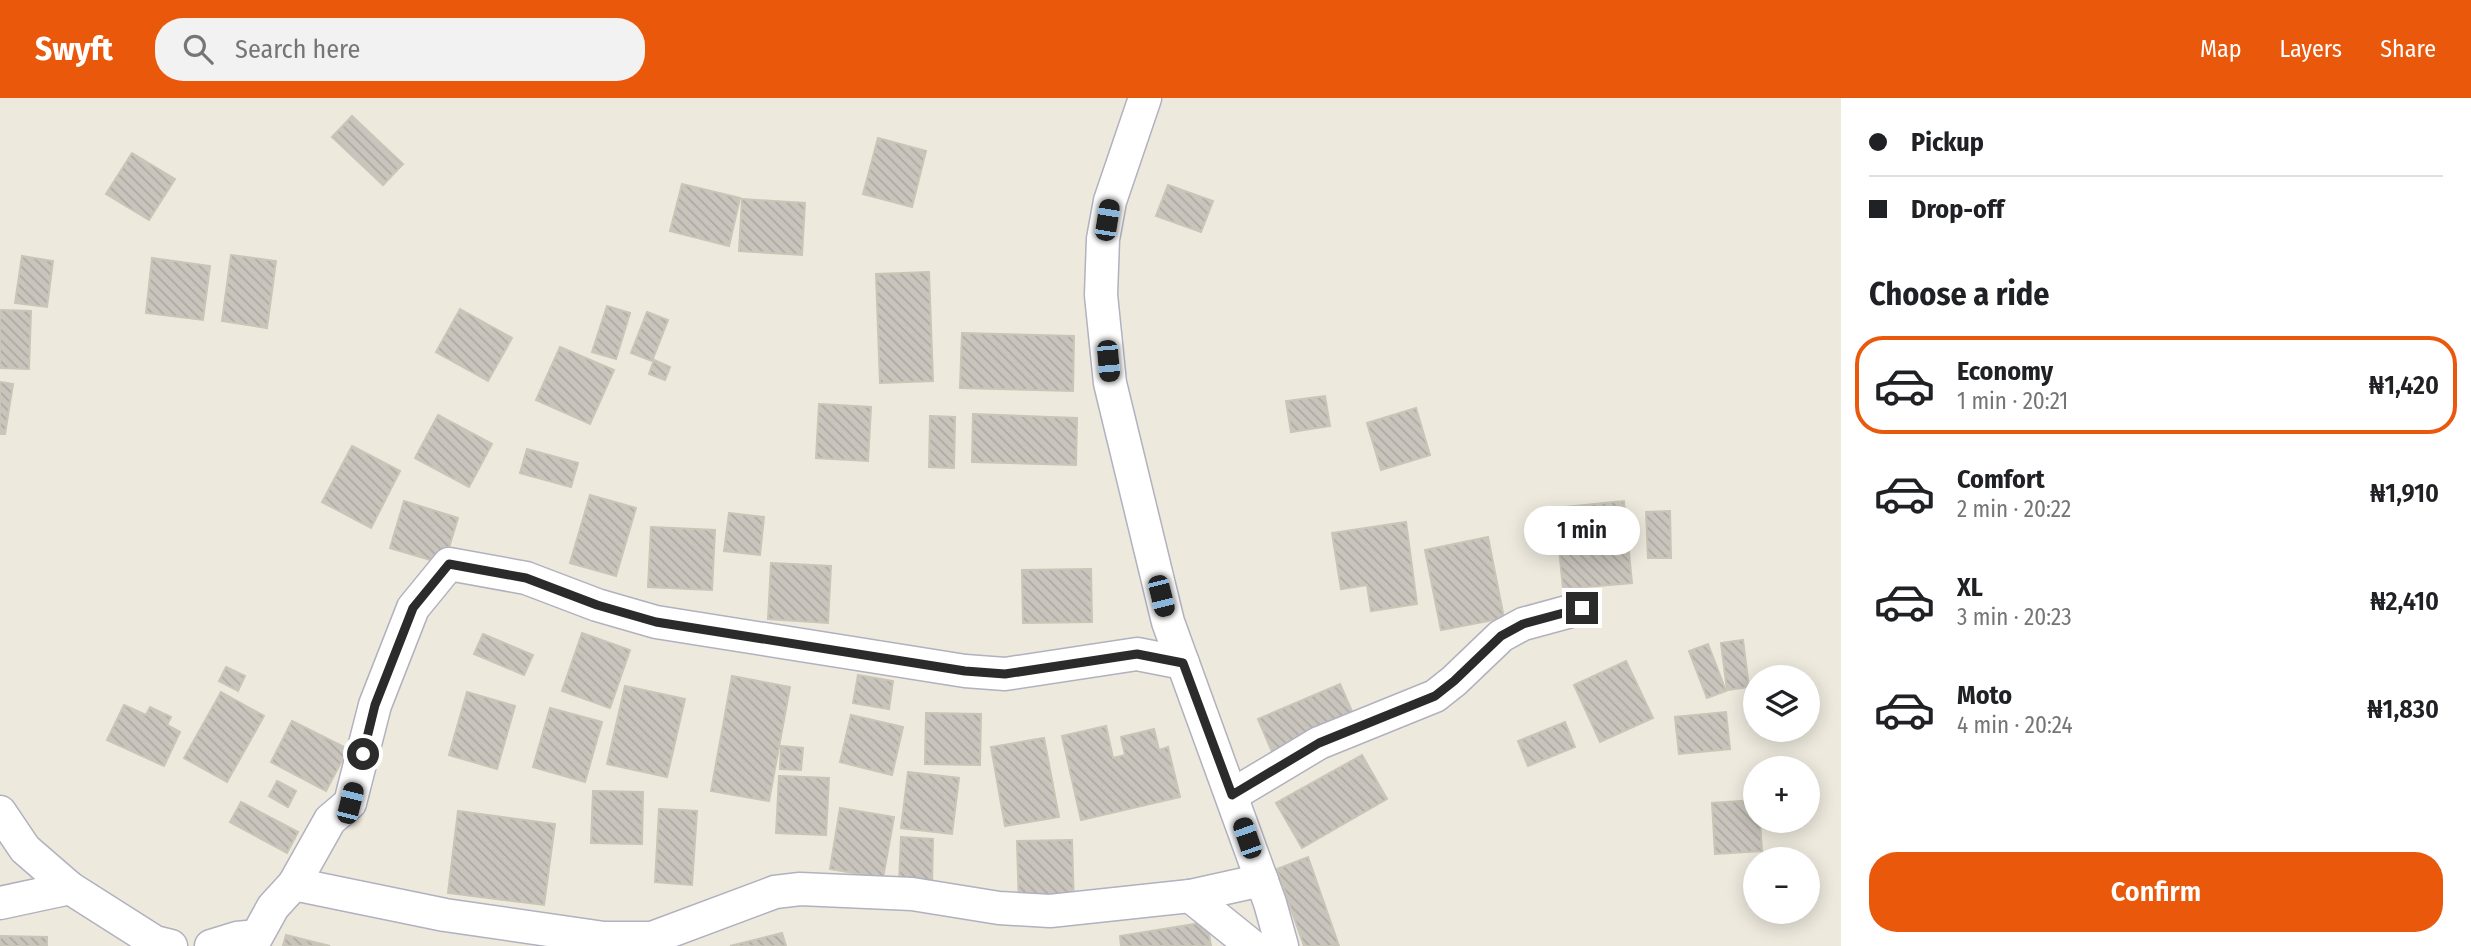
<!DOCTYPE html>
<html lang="en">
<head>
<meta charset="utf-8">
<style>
	body { margin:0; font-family:"Fira Sans Condensed",sans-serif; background:#f2f2f2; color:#202124; height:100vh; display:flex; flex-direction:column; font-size:26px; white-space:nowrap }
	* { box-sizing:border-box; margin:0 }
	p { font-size:23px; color:#757577 }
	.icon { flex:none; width:38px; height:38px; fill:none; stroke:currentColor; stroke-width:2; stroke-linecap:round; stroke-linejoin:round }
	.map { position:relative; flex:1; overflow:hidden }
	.panel { display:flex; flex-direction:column; background:#fff; width:630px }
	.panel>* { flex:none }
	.banner { display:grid; align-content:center; height:154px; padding:0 28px; background:#fff }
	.controls { position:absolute; left:1743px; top:567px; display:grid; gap:14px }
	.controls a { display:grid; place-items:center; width:77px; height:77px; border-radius:50%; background:#fff; box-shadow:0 4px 18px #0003; font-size:35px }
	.end { position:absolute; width:32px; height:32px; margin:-16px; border:9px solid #2b2b2b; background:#fff; box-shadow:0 0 0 4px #fff }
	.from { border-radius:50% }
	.bubble { position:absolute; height:49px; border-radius:24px; background:#fff; box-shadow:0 4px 18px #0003; font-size:23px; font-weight:600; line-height:49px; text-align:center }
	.car { position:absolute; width:21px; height:42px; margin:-21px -10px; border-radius:9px; box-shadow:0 0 5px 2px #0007; background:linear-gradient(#222 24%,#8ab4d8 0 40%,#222 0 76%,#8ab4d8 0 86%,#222 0) }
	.banner b { display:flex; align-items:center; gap:24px; height:66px; font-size:26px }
	.banner b+b { border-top:2px solid #e0e0e0 }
	.banner i { width:18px; height:18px; background:#202124 }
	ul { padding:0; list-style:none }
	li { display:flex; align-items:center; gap:21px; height:98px; margin:0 14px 10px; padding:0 14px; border:4px solid transparent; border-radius:28px }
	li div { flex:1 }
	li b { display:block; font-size:26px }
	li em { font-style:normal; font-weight:600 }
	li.on { border-color:#ea580c }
	li>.icon { width:63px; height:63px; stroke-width:1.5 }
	h2 { padding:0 28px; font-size:32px; line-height:84px }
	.primary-button { display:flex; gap:14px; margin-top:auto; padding:14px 28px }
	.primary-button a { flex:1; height:80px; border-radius:28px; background:#ea580c; color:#fff; font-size:28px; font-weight:600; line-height:80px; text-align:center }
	header { display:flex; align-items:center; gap:42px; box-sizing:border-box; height:98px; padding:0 35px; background:#ea580c; color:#fff }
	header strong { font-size:33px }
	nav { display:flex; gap:38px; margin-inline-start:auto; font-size:24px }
	.search { width:490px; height:63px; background:#f2f2f2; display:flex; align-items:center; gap:18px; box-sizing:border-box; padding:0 24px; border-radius:28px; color:#757577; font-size:26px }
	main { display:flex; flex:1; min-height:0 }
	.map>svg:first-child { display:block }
</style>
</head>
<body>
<header>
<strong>Swyft</strong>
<div class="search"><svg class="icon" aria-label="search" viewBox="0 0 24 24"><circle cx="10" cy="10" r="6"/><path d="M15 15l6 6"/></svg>Search here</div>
<nav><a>Map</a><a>Layers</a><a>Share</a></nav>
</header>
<main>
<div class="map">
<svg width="1841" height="848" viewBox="0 0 1841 848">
	<defs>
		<pattern id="building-back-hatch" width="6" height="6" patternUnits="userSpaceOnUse" patternTransform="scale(1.75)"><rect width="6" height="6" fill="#c9c5bd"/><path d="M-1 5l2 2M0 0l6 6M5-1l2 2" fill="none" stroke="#ada9a3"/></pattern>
	</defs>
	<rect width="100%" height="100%" fill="#ede9dd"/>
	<g fill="url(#building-back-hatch)" stroke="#c9c5b7" stroke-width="2">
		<path d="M 352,18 L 403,66 L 383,87 L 332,39 Z"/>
		<path d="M 878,40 L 926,53 L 912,109 L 863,96 Z"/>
		<path d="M 132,55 L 175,81 L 149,122 L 106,96 Z"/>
		<path d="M 682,86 L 740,100 L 729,148 L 670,133 Z"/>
		<path d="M 1168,87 L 1213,103 L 1201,134 L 1156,118 Z"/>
		<path d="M 742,101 L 805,105 L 802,157 L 739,153 Z"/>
		<path d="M 231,157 L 276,163 L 267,230 L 222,223 Z"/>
		<path d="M 22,158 L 53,163 L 47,209 L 15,205 Z"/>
		<path d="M 152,160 L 210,168 L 203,222 L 146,215 Z"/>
		<path d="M 929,174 L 933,283 L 880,285 L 876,176 Z"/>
		<path d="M 607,208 L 630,215 L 616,261 L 592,254 Z"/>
		<path d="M 460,211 L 512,240 L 488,283 L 436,254 Z"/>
		<path d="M 0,212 L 31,213 L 29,271 L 0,270 Z"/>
		<path d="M 647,214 L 668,222 L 652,263 L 631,255 Z"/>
		<path d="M 962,235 L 1074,238 L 1073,293 L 960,290 Z"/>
		<path d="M 560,249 L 614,272 L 590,326 L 536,302 Z"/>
		<path d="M 654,262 L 670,269 L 665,282 L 649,276 Z"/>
		<path d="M 0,284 L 13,286 L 5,336 L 0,336 Z"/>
		<path d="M 1325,298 L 1330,328 L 1291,334 L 1286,303 Z"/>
		<path d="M 819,306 L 871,309 L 868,363 L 816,360 Z"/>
		<path d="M 1416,310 L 1430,357 L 1381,372 L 1367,325 Z"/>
		<path d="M 973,316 L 1077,320 L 1076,367 L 972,364 Z"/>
		<path d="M 438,317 L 492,346 L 469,389 L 415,360 Z"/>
		<path d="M 930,318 L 955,319 L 954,370 L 929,369 Z"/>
		<path d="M 352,348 L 400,373 L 371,430 L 322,404 Z"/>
		<path d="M 527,351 L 578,365 L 571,389 L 520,375 Z"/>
		<path d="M 590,397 L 636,410 L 616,478 L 570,465 Z"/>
		<path d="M 404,403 L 458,420 L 444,466 L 390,450 Z"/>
		<path d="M 1624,403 L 1632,485 L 1563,491 L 1555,410 Z"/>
		<path d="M 1670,413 L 1671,460 L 1648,460 L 1646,414 Z"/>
		<path d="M 729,415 L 764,419 L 760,457 L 724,453 Z"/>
		<path d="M 1406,424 L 1417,506 L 1371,513 L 1367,487 L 1341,491 L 1332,435 Z"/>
		<path d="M 651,429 L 715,432 L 712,492 L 648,489 Z"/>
		<path d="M 1488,439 L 1504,520 L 1441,532 L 1425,452 Z"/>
		<path d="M 771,465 L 831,468 L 828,525 L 768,521 Z"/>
		<path d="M 1091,471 L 1092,524 L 1023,525 L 1022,472 Z"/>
		<path d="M 582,535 L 630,552 L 610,610 L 562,593 Z"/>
		<path d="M 483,536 L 533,557 L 524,577 L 474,556 Z"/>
		<path d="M 1743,542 L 1749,589 L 1727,592 L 1721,545 Z"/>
		<path d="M 1708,546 L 1726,593 L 1707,600 L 1689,553 Z"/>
		<path d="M 1626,563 L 1653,620 L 1600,644 L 1574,587 Z"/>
		<path d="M 226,569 L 245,578 L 238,593 L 219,583 Z"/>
		<path d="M 858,577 L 893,583 L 889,611 L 853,605 Z"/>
		<path d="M 732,578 L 790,589 L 769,703 L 711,693 Z"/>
		<path d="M 1340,586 L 1354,618 L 1272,654 L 1258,621 Z"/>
		<path d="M 625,588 L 685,601 L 667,679 L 607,666 Z"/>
		<path d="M 221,594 L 264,618 L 227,684 L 184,660 Z"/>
		<path d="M 467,594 L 515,608 L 497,671 L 449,657 Z"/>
		<path d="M 124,607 L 146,617 L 150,609 L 171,619 L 167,627 L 180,634 L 164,668 L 107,642 Z"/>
		<path d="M 550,610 L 602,624 L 585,684 L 533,669 Z"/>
		<path d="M 1726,614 L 1730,651 L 1679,656 L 1675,619 Z"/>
		<path d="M 926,615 L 981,616 L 980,667 L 925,666 Z"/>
		<path d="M 851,617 L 903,629 L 892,677 L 840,664 Z"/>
		<path d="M 292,623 L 348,651 L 326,693 L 271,664 Z"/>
		<path d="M 1565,624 L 1575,649 L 1528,668 L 1518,643 Z"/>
		<path d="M 1106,628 L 1113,660 L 1125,657 L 1121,639 L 1154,631 L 1159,652 L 1168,649 L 1180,699 L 1081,722 L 1062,638 Z"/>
		<path d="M 1044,640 L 1059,719 L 1005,728 L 991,649 Z"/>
		<path d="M 781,648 L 803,650 L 801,672 L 780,671 Z"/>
		<path d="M 1362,657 L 1387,701 L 1302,750 L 1276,705 Z"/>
		<path d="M 908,674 L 959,680 L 952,736 L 901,730 Z"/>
		<path d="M 779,678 L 829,680 L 826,737 L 776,735 Z"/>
		<path d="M 277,683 L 296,693 L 288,709 L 269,698 Z"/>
		<path d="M 593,693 L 643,694 L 642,746 L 591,745 Z"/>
		<path d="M 1755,702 L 1755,723 L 1760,723 L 1762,753 L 1715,756 L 1712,705 Z"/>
		<path d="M 241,704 L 298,734 L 287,755 L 230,724 Z"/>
		<path d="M 840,710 L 894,719 L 883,780 L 830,771 Z"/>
		<path d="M 659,711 L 697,713 L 692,787 L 655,784 Z"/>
		<path d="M 458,713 L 555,726 L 544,807 L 448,795 Z"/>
		<path d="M 901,739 L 933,741 L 932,786 L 899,785 Z"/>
		<path d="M 1072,742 L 1074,809 L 1019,811 L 1017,743 Z"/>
		<path d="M 1308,759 L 1339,848 L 1304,848 L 1277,771 Z"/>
		<path d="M 1207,824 L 1211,848 L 1121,848 L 1120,838 Z"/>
		<path d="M 782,835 L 786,848 L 730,848 Z"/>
		<path d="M 286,837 L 330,848 L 283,848 Z"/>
		<path d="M 0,838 L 47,839 L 47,848 L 0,848 Z"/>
	</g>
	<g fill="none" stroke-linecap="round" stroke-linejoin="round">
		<g stroke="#b1b1bf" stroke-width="35">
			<g id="minor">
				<path d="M 1145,0 L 1110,103 L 1103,141 L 1101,197 L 1110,285 L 1168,524 L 1270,805 L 1282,848"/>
				<path d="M 1232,697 L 1319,645 L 1435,598 L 1454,583 L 1501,538 L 1523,526 L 1582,510"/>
				<path d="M 0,714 L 25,751 L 70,790 L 155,844 L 171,848"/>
				<path d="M 294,786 L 330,722 L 350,705 L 375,607 L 413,510 L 449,466 L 526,480 L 597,507 L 656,524 L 965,573 L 1005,576 L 1137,556 L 1183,565"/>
				<path d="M 1190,798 L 1252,848"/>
				<path d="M 0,805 L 70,790"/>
				<path d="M 211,848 L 237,840 L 257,838 L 273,809 L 294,786 L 445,817 L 604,840 L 652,840 L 775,794 L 800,791 L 912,796 L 999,810 L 1050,813 L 1190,798 L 1262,782"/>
			</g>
		</g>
		<use href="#minor" stroke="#fff" stroke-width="32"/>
	</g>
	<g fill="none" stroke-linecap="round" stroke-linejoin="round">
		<path stroke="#2b2b2b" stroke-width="9" d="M 363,656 L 375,607 L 413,510 L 449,466 L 526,480 L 597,507 L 656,524 L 965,573 L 1005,576 L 1137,556 L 1183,565 L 1232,697 L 1319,645 L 1435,598 L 1454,583 L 1501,538 L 1523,526 L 1582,510"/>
	</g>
</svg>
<div class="controls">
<a><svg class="icon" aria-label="layers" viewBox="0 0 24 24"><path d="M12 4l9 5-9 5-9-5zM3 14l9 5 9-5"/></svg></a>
<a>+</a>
<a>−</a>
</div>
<i class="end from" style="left:363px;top:656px"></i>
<i class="end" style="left:1582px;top:510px"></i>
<div class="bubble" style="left:1524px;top:408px;width:116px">1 min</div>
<i class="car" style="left:1107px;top:122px;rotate:9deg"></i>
<i class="car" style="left:1108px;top:263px;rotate:175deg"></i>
<i class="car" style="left:1161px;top:498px;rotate:166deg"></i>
<i class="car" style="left:350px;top:705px;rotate:14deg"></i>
<i class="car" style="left:1247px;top:740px;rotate:341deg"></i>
</div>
<section class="panel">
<div class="banner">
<b><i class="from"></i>Pickup</b>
<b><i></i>Drop-off</b>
</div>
<h2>Choose a ride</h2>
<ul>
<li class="on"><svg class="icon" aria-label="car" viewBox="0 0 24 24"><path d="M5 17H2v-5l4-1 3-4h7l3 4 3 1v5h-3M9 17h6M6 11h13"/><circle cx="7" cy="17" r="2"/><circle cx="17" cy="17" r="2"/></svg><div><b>Economy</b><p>1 min · 20:21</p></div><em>₦1,420</em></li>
<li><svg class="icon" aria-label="car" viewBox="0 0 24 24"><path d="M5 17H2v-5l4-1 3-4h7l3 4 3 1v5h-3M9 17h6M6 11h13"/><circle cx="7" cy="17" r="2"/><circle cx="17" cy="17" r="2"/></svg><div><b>Comfort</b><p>2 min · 20:22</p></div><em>₦1,910</em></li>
<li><svg class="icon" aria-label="car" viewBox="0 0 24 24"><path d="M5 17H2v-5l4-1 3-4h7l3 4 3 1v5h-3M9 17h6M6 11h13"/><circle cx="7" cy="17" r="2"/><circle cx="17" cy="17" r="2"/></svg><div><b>XL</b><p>3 min · 20:23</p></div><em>₦2,410</em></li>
<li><svg class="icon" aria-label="car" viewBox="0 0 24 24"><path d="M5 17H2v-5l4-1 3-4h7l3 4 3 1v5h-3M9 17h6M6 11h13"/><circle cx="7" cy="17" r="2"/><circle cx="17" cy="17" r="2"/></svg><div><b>Moto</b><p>4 min · 20:24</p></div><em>₦1,830</em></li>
</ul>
<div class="primary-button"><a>Confirm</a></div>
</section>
</main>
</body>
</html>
